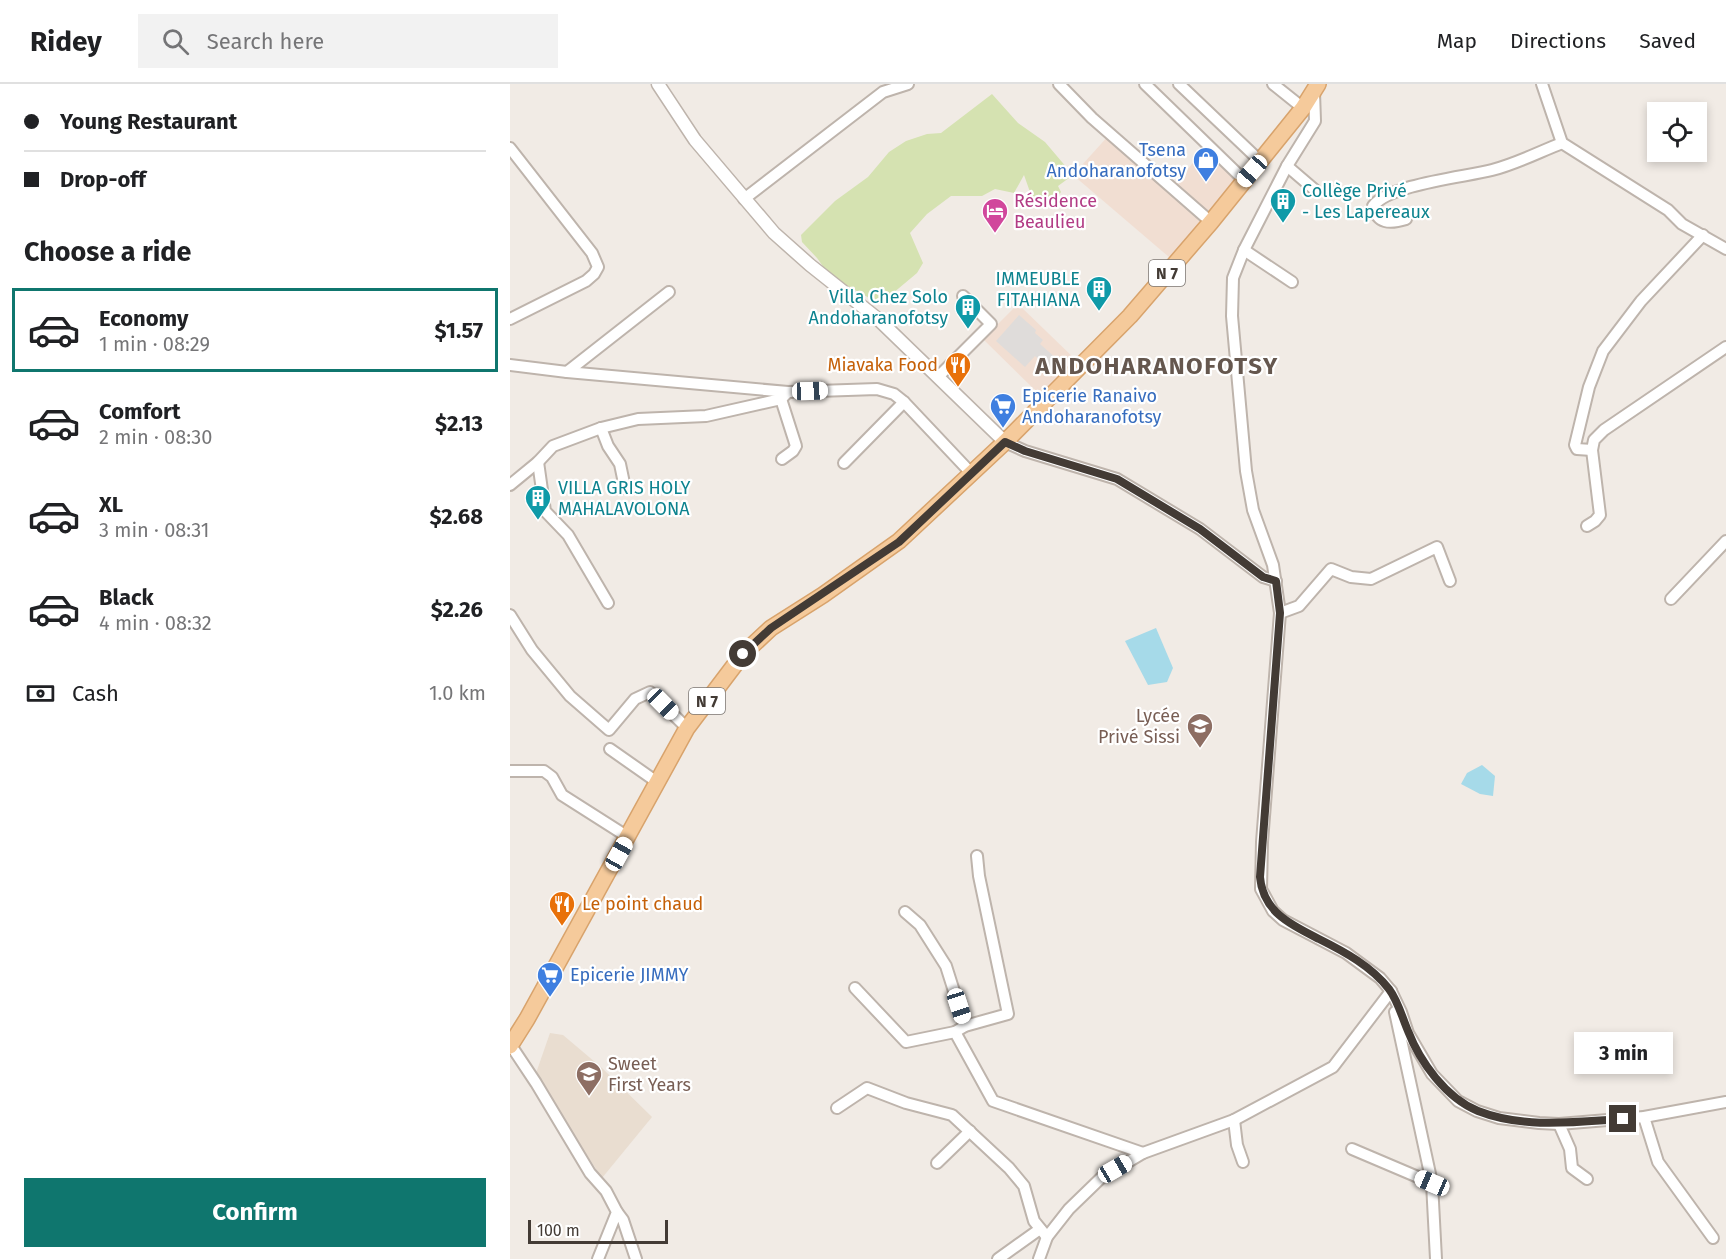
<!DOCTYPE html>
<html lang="en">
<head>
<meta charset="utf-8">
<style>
	body { margin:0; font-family:"Fira Sans",sans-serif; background:#f2f2f2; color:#202124; height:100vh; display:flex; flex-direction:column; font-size:22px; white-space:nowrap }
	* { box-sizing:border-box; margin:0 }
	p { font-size:20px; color:#757577 }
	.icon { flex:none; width:33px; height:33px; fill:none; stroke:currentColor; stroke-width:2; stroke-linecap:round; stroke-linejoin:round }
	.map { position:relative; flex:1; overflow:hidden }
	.side { display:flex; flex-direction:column; background:#fff; width:510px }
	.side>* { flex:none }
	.guide { display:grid; align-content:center; height:132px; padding:0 24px; background:#fff }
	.buttons { position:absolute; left:1137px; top:18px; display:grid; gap:12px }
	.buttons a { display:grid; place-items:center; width:60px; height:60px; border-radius:0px; background:#fff; box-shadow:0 3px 9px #0003; font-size:30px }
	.scale { position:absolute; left:18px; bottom:15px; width:140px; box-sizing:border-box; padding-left:6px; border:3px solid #433b35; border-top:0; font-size:16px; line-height:21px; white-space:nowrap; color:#433b35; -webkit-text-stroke:4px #fff; paint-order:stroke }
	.end { position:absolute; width:27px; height:27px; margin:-14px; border:8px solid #433b35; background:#fff; box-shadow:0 0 0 3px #fff }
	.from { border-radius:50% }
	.bubble { position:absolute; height:42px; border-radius:0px; background:#fff; box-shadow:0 3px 9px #0003; font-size:20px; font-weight:700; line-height:42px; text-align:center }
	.car { position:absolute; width:18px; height:36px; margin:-18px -9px; border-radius:8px; box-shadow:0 0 4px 2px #0007; background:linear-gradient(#fff 24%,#345 0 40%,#fff 0 76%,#345 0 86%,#fff 0) }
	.guide b { display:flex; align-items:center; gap:21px; height:57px; font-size:22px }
	.guide b+b { border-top:2px solid #e0e0e0 }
	.guide i { width:15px; height:15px; background:#202124 }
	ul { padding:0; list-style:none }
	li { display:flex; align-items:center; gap:18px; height:84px; margin:0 12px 9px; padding:0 12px; border:3px solid transparent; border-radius:0px }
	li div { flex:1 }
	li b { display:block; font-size:22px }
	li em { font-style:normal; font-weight:700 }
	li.active { border-color:#0f766e }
	li>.icon { width:54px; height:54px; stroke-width:1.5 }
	h2 { padding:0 24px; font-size:27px; line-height:72px }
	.pay { display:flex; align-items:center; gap:15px; height:66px; padding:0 24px; font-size:22px }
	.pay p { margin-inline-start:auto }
	.primary-button { display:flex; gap:12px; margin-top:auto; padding:12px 24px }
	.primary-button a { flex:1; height:69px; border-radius:0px; background:#0f766e; color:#fff; font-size:24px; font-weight:700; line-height:69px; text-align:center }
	header { display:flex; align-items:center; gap:36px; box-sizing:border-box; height:84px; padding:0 30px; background:#fff; border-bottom:2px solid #e0e0e0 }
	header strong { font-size:28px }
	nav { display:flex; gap:33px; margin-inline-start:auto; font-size:21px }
	.search { width:420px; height:54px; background:#f2f2f2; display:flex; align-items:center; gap:15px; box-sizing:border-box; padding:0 21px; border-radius:0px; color:#757577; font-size:22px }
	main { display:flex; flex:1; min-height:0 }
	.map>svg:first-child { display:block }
</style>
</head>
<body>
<header>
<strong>Ridey</strong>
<div class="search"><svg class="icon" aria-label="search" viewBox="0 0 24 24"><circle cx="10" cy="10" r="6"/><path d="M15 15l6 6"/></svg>Search here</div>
<nav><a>Map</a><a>Directions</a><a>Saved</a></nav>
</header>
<main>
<section class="side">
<div class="guide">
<b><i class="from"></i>Young Restaurant</b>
<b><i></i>Drop-off</b>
</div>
<h2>Choose a ride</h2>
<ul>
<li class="active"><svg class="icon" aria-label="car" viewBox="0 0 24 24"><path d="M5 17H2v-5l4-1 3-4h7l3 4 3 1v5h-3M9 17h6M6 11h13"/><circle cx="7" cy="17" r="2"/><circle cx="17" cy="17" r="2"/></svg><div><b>Economy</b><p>1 min · 08:29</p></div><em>$1.57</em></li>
<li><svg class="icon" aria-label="car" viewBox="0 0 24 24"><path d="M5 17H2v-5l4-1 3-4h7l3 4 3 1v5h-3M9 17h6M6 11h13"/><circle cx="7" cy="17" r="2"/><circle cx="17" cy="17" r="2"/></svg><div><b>Comfort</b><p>2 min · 08:30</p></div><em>$2.13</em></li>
<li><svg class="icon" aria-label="car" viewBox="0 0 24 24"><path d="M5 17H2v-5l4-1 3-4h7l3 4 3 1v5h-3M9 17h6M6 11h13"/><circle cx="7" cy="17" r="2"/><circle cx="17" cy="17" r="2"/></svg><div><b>XL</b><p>3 min · 08:31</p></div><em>$2.68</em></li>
<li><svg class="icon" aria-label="car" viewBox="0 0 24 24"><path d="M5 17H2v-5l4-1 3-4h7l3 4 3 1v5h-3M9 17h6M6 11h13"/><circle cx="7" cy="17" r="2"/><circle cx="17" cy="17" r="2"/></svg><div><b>Black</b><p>4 min · 08:32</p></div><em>$2.26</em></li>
</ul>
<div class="pay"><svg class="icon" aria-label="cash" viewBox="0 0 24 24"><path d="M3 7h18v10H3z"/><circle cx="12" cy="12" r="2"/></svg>Cash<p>1.0 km</p></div>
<div class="primary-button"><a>Confirm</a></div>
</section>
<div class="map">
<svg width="1216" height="1175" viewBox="0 0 1216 1175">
	<rect width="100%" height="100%" fill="#f1ebe5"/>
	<g fill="#f1ded2">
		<path d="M 600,50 L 701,138 L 666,179 L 563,91 Z"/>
		<path d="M 695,64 L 728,97 L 700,133 L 664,102 Z"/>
		<path d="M 508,220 L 567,277 L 531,312 L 473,255 Z"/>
	</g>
	<path fill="#e9ddd0" d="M 40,949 L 53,951 L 92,984 L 142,1033 L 92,1094 L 25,992 Z"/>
	<path fill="#d5e2b1" d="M 482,10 L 508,39 L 535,58 L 563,91 L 548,102 L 551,108 L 543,119 L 526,117 L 520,108 L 514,91 L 504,109 L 485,105 L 472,112 L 441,112 L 417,130 L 400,149 L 413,179 L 407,189 L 370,220 L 320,192 L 307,174 L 292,158 L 291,151 L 325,117 L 358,93 L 379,68 L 396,57 L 417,50 L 431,49 Z"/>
	<path fill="#dfdcda" d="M 509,231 L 526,246 L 525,249 L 533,256 L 530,260 L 547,275 L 539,284 L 525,272 L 515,283 L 486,257 Z"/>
	<g fill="#a6dae9">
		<path d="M 646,544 L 663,584 L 657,598 L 638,601 L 615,557 Z"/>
		<path d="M 972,681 L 985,692 L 983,712 L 970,710 L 951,700 L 957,689 Z"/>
	</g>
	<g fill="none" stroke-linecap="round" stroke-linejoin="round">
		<g stroke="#beb4ac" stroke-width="14">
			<g id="minor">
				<path d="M 549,0 L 582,34 L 701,138"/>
				<path d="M 635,0 L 734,96"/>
				<path d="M 669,0 L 750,77"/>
				<path d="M 763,0 L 793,24"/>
				<path d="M 1032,0 L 1052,59 L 1158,126 L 1172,140 L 1216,165"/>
				<path d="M 804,8 L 805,37 L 777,82 L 734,166 L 723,194 L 722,232 L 736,387 L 743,426 L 763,481 L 770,529 L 752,758 L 751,805 L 763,827 L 773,836 L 836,869 L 870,894 L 881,907 L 891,928 L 898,949 L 922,990 L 948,1017 L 967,1027 L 989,1034 L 1029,1039 L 1049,1040 L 1134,1033 L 1216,1018"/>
				<path d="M 0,64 L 82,169 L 88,183 L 84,190 L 76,197 L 0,235"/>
				<path d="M 777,82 L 805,106"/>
				<path d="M 234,115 L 373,8 L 398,0"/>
				<path d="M 896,135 C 880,140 867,140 863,122 C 880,100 955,93 982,86 C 1006,80 1029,68 1052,59"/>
				<path d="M 734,166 L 782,198"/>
				<path d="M 0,281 L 57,288 L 278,308 L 367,305 L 384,310 L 394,318 L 462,390"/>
				<path d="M 57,288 L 159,208"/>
				<path d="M 428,293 L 481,240 L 453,212"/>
				<path d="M 271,315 L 286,362 L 283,367 L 272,375"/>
				<path d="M 91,344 L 98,362 L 110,380 L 115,404"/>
				<path d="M 495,358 L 515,367 L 607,395 L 690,445 L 753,493 L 766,497"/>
				<path d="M 1082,366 L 1067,365 L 1065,361 L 1079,303 L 1093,267 L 1131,217 L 1193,151"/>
				<path d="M 28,378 L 35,427 L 58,451 L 98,519"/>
				<path d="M 334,379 L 394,318"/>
				<path d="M 0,401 L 28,378 L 43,362 L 91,344 L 128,335 L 196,332 L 271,315 L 278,308"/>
				<path d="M 1077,442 L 1085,437 L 1090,431 L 1082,366 L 1084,356 L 1094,346 L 1216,263"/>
				<path d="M 1161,515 L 1216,457"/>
				<path d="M 770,529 L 789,522 L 821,485 L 841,493 L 861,495 L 927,463 L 940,497"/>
				<path d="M 0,531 L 22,566 L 60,612 L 99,646 L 125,615 L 140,608 L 177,644"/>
				<path d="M 100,665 L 147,698"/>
				<path d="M 0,687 L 34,687 L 42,693 L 52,711 L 118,753"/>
				<path d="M 395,828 L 410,841 L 436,882 L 455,942"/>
				<path d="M 345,904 L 396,958 L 445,948 L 483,1017 L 633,1069"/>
				<path d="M 885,928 L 922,1099 L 926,1175"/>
				<path d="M 445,948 L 455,942 L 498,930 L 469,792 L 467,772"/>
				<path d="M 0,960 L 26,999 L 80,1089 L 96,1107 L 107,1128 L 88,1175"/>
				<path d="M 327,1024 L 357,1004 L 396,1019 L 442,1031 L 499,1084 L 514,1102 L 524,1137 L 537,1153"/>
				<path d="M 1134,1033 L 1148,1078 L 1203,1154"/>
				<path d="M 724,1036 L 727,1061 L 733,1078"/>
				<path d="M 1049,1040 L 1060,1065 L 1062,1084 L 1077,1095"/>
				<path d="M 842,1065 L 922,1099"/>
				<path d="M 427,1079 L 460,1047"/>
				<path d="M 107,1128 L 113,1136 L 126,1175"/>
				<path d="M 488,1175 L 530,1145"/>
				<path d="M 529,1175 L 537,1153 L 559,1125 L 591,1094 L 633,1069 L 724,1036 L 823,983 L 881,907"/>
			</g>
		</g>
		<g stroke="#beb4ac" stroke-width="15">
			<path id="tertiary" d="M 148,0 L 185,56 L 264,149 L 300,181 L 368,235 L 495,358"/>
		</g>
		<g stroke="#d8a36c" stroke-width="18">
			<path id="primary" d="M 0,962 L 17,935 L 177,644 L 233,570 L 261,544 L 313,511 L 389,457 L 495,358 L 620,232 L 701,138 L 793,24 L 808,0"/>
		</g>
		<use href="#minor" stroke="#fff" stroke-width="10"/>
		<use href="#tertiary" stroke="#fff" stroke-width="12"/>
		<use href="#primary" stroke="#f5ca9b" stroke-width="15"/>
	</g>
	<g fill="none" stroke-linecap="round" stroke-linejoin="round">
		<path stroke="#433b35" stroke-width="8" d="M 233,570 L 261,544 L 389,458 L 495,358 L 515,367 L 607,395 L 690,445 L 753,493 L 766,497 L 770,529 L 750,793 C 753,828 781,841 809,855 C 835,868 861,882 879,905 C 888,917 892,933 898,947 C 910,978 936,1014 968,1027 C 1014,1045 1065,1038 1113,1035"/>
	</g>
	<defs>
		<g id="shop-pin" transform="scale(1.35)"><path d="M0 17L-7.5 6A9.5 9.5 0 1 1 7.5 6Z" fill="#3f7fe0" stroke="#fff"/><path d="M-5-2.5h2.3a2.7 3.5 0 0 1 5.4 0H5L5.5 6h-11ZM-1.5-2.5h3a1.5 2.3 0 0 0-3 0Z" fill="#fff"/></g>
		<g id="building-pin" transform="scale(1.35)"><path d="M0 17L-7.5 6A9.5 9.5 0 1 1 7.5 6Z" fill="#0f9aa8" stroke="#fff"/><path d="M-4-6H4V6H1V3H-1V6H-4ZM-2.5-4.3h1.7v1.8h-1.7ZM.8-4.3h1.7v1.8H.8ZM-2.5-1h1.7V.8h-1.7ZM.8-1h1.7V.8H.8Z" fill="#fff"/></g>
		<g id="hotel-pin" transform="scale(1.35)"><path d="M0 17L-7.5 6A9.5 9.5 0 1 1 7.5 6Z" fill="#d1479c" stroke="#fff"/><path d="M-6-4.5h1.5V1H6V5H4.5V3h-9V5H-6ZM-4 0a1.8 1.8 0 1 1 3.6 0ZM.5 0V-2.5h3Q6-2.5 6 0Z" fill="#fff"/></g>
		<g id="restaurant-pin" transform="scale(1.35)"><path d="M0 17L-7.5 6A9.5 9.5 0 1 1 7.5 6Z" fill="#e8710a" stroke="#fff"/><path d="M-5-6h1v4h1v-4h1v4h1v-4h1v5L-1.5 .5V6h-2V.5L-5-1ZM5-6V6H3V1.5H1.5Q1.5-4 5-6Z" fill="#fff"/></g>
		<g id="supermarket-pin" transform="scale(1.35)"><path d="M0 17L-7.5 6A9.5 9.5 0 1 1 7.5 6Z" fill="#3f7fe0" stroke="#fff"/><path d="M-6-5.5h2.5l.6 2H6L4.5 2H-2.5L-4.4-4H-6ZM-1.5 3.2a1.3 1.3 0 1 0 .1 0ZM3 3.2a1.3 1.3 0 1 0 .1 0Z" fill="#fff"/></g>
		<g id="school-pin" transform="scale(1.35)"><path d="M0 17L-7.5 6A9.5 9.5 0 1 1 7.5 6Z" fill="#8d6e63" stroke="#fff"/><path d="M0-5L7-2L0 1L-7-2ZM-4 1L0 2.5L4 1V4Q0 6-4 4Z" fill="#fff"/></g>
	</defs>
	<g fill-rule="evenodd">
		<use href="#shop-pin" x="696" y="76"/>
		<use href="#building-pin" x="773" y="117"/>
		<use href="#hotel-pin" x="485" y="127"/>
		<use href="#building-pin" x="589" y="205"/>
		<use href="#building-pin" x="458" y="223"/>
		<use href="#restaurant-pin" x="448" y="281"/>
		<use href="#supermarket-pin" x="493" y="322"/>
		<use href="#building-pin" x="28" y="414"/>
		<use href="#school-pin" x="690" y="642"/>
		<use href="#restaurant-pin" x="52" y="820"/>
		<use href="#supermarket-pin" x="40" y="891"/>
		<use href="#school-pin" x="79" y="990"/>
	</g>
	<g text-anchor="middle" stroke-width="4.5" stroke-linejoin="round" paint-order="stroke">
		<g fill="#fff" stroke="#7b7672" stroke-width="1.5">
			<rect x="639" y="176" width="36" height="26" rx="4.5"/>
			<rect x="179" y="604" width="36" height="26" rx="4.5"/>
		</g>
		<g font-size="16" font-weight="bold" fill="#433b35">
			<text x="657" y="195">N 7</text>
			<text x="197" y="623">N 7</text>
		</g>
		<g font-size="18" fill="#366cbe" stroke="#fff" text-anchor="start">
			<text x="676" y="72" text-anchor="end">Tsena<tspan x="676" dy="21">Andoharanofotsy</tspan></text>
			<text x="512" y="318">Epicerie Ranaivo<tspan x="512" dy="21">Andoharanofotsy</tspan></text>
			<text x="60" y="897">Epicerie JIMMY</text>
		</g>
		<g font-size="18" fill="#0d838f" stroke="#fff" text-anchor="start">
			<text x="792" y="113">Collège Privé<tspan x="792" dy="21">- Les Lapereaux</tspan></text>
			<text x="570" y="201" text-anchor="end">IMMEUBLE<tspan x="570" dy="21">FITAHIANA</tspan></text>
			<text x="438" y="219" text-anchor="end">Villa Chez Solo<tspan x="438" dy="21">Andoharanofotsy</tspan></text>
			<text x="48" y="410">VILLA GRIS HOLY<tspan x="48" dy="21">MAHALAVOLONA</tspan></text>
		</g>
		<g font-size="18" fill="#b23c85" stroke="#fff" text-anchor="start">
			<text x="504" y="123">Résidence<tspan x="504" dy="21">Beaulieu</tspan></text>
		</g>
		<g font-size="18" fill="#c56008" stroke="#fff" text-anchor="end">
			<text x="428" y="287">Miavaka Food</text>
			<text x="72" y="826" text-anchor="start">Le point chaud</text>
		</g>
		<g font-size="18" fill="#785e54" stroke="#fff" text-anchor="end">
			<text x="670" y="638">Lycée<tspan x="670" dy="21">Privé Sissi</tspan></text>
			<text x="98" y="986" text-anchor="start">Sweet<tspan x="98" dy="21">First Years</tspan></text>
		</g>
		<g font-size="24" font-weight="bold" letter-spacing="1.5" fill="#65574e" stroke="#fff">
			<text x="647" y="290">ANDOHARANOFOTSY</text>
		</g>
	</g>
</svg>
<div class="buttons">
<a><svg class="icon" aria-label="locate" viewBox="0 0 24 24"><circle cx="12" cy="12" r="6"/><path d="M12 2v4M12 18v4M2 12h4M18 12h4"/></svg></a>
</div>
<div class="scale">100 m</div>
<i class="end from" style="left:233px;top:570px"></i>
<i class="end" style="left:1113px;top:1035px"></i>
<div class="bubble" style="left:1064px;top:948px;width:99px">3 min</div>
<i class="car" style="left:742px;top:87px;rotate:221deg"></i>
<i class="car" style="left:300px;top:307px;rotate:88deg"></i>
<i class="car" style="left:153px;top:620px;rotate:135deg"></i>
<i class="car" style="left:109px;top:770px;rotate:29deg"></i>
<i class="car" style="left:449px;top:922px;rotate:162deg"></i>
<i class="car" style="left:605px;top:1085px;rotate:60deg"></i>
<i class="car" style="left:922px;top:1099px;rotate:293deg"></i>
</div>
</main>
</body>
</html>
